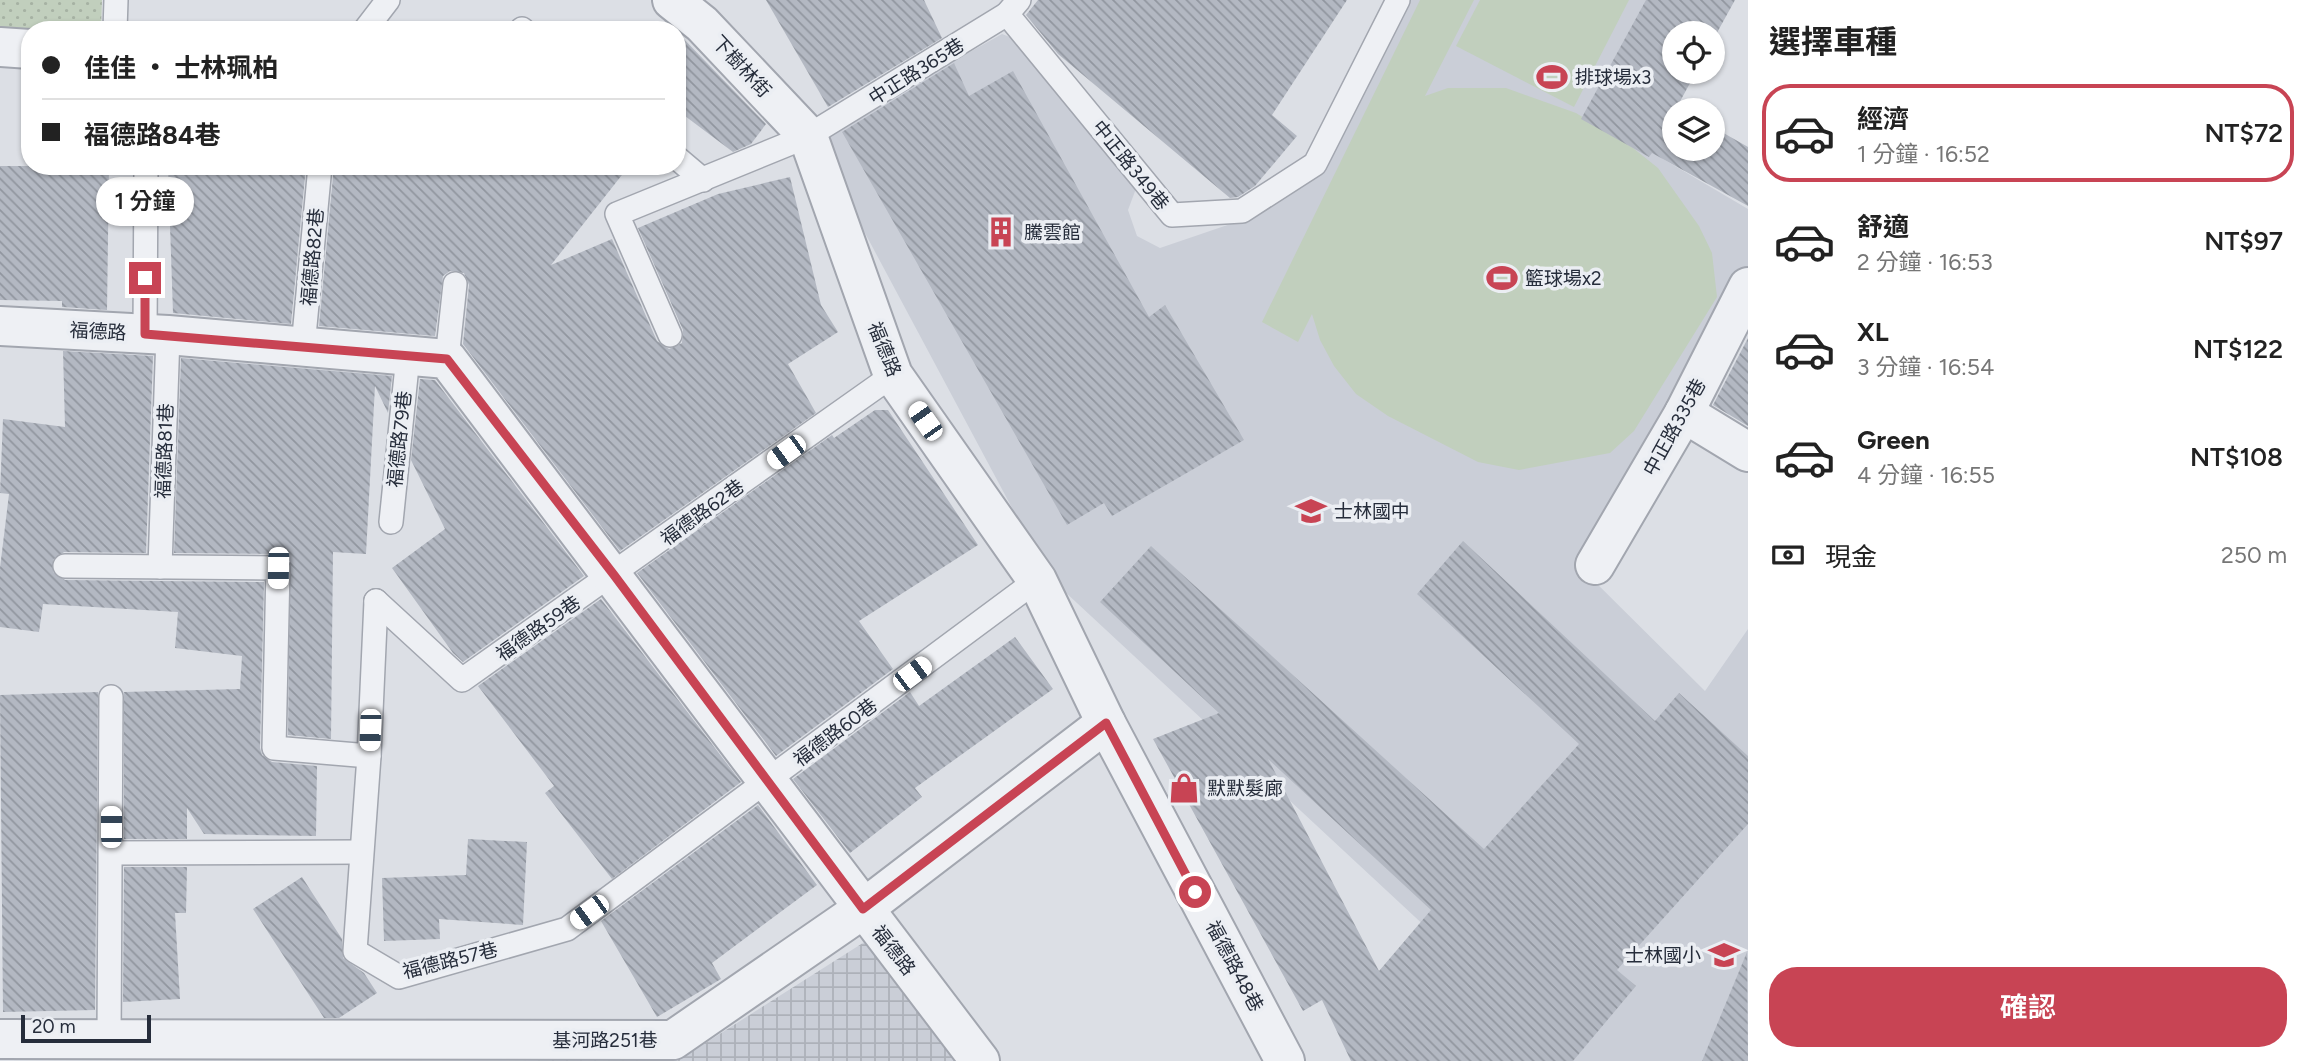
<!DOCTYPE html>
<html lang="zh-TW">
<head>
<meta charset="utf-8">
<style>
	body { margin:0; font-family:Figtree,"Noto Sans TC",sans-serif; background:#f6f6f6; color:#222; height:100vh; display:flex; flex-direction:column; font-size:26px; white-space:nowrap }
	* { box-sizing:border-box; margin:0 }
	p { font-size:23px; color:#767676 }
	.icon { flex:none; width:38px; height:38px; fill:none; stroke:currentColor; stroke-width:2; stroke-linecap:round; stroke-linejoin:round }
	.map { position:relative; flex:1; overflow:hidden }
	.panel { display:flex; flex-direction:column; background:#fff; width:560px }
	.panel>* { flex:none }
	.banner { position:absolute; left:21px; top:21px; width:665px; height:154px; border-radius:28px; box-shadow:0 2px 5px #0004; display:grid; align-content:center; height:154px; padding:0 21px; background:#fff }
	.fabs { position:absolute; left:1662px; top:21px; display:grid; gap:14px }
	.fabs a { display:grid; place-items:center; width:63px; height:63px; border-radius:50%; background:#fff; box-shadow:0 2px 5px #0004; font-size:35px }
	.scale { position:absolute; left:21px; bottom:18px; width:130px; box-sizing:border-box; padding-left:7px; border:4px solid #262d3b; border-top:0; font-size:19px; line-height:24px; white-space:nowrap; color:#262d3b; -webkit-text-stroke:5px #ebeef3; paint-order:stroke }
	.end { position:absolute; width:32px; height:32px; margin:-16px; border:9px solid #c84454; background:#fff; box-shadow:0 0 0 4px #fff }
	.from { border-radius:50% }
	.bubble { position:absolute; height:49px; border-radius:24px; background:#fff; box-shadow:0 2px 5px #0004; font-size:23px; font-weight:600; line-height:49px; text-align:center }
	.car { position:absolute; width:21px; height:42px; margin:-21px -10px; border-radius:9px; box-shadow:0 0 5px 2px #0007; background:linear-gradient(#fff 24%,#345 0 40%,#fff 0 76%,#345 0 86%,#fff 0) }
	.banner b { display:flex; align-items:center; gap:24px; height:66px; font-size:26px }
	.banner b+b { border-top:2px solid #e0e0e0 }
	.banner i { width:18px; height:18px; background:#222 }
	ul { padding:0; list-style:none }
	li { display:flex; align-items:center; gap:21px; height:98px; margin:0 14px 10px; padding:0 7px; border:4px solid transparent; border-radius:28px }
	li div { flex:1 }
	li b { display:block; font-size:26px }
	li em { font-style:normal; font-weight:600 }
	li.current { border-color:#c84454 }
	li>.icon { width:63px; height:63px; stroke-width:1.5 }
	h2 { padding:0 21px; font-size:32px; line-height:84px }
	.pay { display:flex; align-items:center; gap:18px; height:77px; padding:0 21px; font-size:26px }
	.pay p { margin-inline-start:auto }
	.button { display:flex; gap:14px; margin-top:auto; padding:14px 21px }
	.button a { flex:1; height:80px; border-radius:28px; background:#c84454; color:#fff; font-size:28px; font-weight:600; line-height:80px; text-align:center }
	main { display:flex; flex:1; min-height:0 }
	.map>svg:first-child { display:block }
</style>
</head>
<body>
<main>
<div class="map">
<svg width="1748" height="1061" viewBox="0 0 1748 1061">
	<defs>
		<pattern id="industrial-grid" width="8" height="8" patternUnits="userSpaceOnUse" patternTransform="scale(1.75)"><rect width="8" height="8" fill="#caced7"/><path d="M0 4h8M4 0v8" fill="none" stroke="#adb1b9"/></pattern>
		<pattern id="park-dots" width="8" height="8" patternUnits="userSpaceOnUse" patternTransform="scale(1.75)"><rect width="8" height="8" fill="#c1cfbd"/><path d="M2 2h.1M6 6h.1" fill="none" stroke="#a6b2a3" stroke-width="1.8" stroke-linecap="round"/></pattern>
		<pattern id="building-back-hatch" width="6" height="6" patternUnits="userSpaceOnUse" patternTransform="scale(1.75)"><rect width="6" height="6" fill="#b3b8c2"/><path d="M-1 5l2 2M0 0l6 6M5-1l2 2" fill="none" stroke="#91969f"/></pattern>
	</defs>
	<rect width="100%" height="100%" fill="#dcdfe5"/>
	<path fill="#caced7" d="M 1404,0 L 1648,0 L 1590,116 L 1748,209 L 1748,273 L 1577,564 L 1705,691 L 1748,629 L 1748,1061 L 1570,1061 L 1049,577 L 827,162 L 831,130 L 1002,34 L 1020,41 L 1137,186 L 1128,210 L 1137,236 L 1160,248 L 1251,217 L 1316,168 Z"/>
	<path fill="url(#industrial-grid)" d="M 866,941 L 959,1061 L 519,1061 L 685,1056 Z"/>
	<path fill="url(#park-dots)" d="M 0,0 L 102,0 L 101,30 L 0,30 Z"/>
	<g fill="#c1cfbd">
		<path d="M 1420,0 L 1474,0 L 1425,96 L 1448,88 L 1506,88 L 1576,113 L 1633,148 L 1658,168 L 1699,226 L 1712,253 L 1717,297 L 1634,431 L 1610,453 L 1519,470 L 1478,462 L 1388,416 L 1356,394 L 1334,366 L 1320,340 L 1312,314 L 1298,342 L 1262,322 Z"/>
		<path d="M 1480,0 L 1629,0 L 1574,107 L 1456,46 Z"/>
	</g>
	<g fill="url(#building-back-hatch)" fill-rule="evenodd">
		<path d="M 766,0 L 924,0 L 942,38 L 828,107 Z"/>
		<path d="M 1038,0 L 1347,0 L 1272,115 L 1297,136 L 1255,186 L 1238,197 L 1230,198 L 1058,54 L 1026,15 Z"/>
		<path d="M 1646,0 L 1735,0 L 1713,40 L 1713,33 L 1675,33 L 1675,72 L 1696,72 L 1677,107 L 1683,110 L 1675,110 L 1675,149 L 1713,149 L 1713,127 L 1748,147 L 1748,206 L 1652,153 L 1649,157 L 1581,119 Z"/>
		<path d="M 677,32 L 766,124 L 751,144 L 733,152 L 677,110 Z"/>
		<path d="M 954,63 L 969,96 L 1013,71 L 1149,317 L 1165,305 L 1244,440 L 1112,516 L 1104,503 L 1067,525 L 842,132 Z"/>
		<path d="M 0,166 L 109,166 L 107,310 L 62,307 L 62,301 L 0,300 Z"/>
		<path d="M 168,166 L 306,166 L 291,324 L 173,313 Z"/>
		<path d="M 334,166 L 629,166 L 551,265 L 612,239 L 657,341 L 669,349 L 682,343 L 683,330 L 638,228 L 718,194 L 790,177 L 821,305 L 838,332 L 788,364 L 816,413 L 620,551 L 463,344 L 469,285 L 464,273 L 450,271 L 443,276 L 435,336 L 319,326 Z"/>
		<path d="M 1748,338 L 1748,426 L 1713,405 Z"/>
		<path d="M 63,351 L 153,356 L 146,553 L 64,552 L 53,560 L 53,572 L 65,580 L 264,582 L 260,748 L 262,755 L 272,762 L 317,766 L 316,836 L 204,834 L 187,808 L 187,839 L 124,839 L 124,692 L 240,689 L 242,656 L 175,648 L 178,612 L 43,604 L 39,632 L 0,627 L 0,568 L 9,494 L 0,493 L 3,419 L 65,427 Z"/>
		<path d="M 181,358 L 392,376 L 388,413 L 375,386 L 366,554 L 333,552 L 331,739 L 288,735 L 290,561 L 278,554 L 174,553 Z"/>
		<path d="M 420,379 L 435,380 L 584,576 L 463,662 L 453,653 L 392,568 L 445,529 L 411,460 Z"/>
		<path d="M 875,410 L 888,410 L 978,545 L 859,621 L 893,669 L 776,756 L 637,573 L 832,435 L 834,438 Z"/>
		<path d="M 1463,541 L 1655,721 L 1679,693 L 1748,756 L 1748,824 L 1617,970 L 1636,986 L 1573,1061 L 1351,1061 L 1322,1000 L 1303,1011 L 1153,739 L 1219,713 L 1100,602 L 1151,546 L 1484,849 L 1579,744 L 1417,594 ZM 1268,759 L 1431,910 L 1379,971 Z"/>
		<path d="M 601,599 L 741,782 L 612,879 L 545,793 L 554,786 L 478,686 Z"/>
		<path d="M 1015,637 L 1053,689 L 915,788 L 922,797 L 850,853 L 793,779 L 910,692 L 919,706 Z"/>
		<path d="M 98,692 L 95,1010 L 3,1012 L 0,695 Z"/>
		<path d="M 758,805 L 817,885 L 712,963 L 721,979 L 657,1017 L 601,921 Z"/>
		<path d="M 468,839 L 527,842 L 523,925 L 439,919 L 440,939 L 384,941 L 382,878 L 466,875 Z"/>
		<path d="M 124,867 L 187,867 L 186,913 L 175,913 L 180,999 L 123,1002 Z"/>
		<path d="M 302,877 L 342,939 L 343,958 L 364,973 L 377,993 L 339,1018 L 324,1018 L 253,909 Z"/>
		<path d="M 1747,952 L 1748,1061 L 1702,1061 Z"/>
	</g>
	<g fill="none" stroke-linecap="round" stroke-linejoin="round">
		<g stroke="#a2a6af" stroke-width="26">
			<g id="lane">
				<path d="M 1007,14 L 1172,215 L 1242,211 L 1315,164 L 1398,0"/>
				<path d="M 522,29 L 523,30"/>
				<path d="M 115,30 L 116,0"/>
				<path d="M 365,30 L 388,0"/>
				<path d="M 677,158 L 703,180"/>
				<path d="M 145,334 L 146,166"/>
				<path d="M 670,335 L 617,214 L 808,136 L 1007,14 L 1019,0"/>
				<path d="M 303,347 L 320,166"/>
				<path d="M 447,359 L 455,284"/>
				<path d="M 391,522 L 408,356"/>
				<path d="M 65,566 L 278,568 L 274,748 L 369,756"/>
				<path d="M 160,567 L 168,335"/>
				<path d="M 376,601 L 369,756 L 355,951 L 399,977 L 567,929 L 1037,580"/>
				<path d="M 376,601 L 462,680 L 893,375"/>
				<path d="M 111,853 L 361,852"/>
				<path d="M 109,1038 L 111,697"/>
			</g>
		</g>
		<g stroke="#a2a6af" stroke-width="42">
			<g id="street">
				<path d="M 672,0 L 702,24 L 808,136 L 893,375 L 1037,580 L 1106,723 L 1285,1061"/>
				<path d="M 0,47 L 30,49"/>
				<path d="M 0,326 L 168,335 L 447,359 L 980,1061"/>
				<path d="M 1684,413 L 1748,452"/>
				<path d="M 1595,565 L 1684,413 L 1748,287"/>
				<path d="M 0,1039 L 673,1040 L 863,909 L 1106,723"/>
			</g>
		</g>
		<use href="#lane" stroke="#eef0f4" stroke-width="23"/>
		<use href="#street" stroke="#eef0f4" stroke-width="38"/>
	</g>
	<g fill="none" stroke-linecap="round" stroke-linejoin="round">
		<path stroke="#c84454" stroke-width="9" d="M 145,278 L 145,334 L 447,359 L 614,575 L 863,909 L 1106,723 L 1195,892"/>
	</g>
	<defs>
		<g id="stadium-bare" transform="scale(2.415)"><path d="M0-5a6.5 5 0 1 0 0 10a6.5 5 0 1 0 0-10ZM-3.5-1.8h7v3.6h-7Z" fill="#c84454" stroke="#ebeef3" stroke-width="2.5" paint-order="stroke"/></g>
		<g id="building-bare" transform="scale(2.415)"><path d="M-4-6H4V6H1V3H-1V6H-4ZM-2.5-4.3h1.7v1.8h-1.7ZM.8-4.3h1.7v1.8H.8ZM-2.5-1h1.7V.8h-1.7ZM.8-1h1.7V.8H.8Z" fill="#c84454" stroke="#ebeef3" stroke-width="2.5" paint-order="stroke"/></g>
		<g id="school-bare" transform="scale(2.415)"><path d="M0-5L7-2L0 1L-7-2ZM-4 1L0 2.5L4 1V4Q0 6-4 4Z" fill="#c84454" stroke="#ebeef3" stroke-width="2.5" paint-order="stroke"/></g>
		<g id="shop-bare" transform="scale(2.415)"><path d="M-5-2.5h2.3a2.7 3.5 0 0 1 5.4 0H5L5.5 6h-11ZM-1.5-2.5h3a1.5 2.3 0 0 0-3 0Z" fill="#c84454" stroke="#ebeef3" stroke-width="2.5" paint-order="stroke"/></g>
	</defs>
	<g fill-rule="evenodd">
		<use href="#stadium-bare" x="1552" y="77"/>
		<use href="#building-bare" x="1001" y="232"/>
		<use href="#stadium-bare" x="1502" y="278"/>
		<use href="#school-bare" x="1311" y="511"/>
		<use href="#shop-bare" x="1184" y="788"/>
		<use href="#school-bare" x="1724" y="955"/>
	</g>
	<g text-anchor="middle" stroke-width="7" stroke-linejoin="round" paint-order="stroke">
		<g font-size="19" fill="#262d3b" stroke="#ebeef3">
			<text transform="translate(742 66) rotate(47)" y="7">下樹林街</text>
			<text transform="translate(916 71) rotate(-32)" y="7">中正路365巷</text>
			<text transform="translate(1131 165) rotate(51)" y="7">中正路349巷</text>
			<text transform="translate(312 257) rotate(-85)" y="7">福德路82巷</text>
			<text transform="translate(98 331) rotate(3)" y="7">福德路</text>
			<text transform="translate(885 349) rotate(68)" y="7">福德路</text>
			<text transform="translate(1674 427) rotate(-61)" y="7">中正路335巷</text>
			<text transform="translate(399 439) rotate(-84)" y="7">福德路79巷</text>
			<text transform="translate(164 451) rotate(-88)" y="7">福德路81巷</text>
			<text transform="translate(702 512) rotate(-36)" y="7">福德路62巷</text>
			<text transform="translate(538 628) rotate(-35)" y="7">福德路59巷</text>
			<text transform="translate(835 732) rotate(-37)" y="7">福德路60巷</text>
			<text transform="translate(894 950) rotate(52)" y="7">福德路</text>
			<text transform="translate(450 960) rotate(-14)" y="7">福德路57巷</text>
			<text transform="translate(1235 966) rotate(62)" y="7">福德路48巷</text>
			<text x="605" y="1047">基河路251巷</text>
		</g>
		<g font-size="19" fill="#262d3b" stroke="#ebeef3" text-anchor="start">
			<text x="1575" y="84">排球場x3</text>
			<text x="1024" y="239">騰雲館</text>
			<text x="1525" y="285">籃球場x2</text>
			<text x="1334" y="518">士林國中</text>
			<text x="1207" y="795">默默髮廊</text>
			<text x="1701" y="962" text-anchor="end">士林國小</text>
		</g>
	</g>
</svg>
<div class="fabs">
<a><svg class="icon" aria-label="locate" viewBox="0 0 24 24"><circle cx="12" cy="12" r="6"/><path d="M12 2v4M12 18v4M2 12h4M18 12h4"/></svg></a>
<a><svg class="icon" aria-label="layers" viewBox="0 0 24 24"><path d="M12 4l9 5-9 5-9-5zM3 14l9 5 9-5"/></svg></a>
</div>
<div class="scale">20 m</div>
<i class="end from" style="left:1195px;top:892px"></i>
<i class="end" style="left:145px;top:278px"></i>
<div class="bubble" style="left:96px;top:177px;width:98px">1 分鐘</div>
<i class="car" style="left:925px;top:421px;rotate:325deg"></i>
<i class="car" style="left:786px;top:452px;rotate:234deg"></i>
<i class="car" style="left:278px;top:568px;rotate:181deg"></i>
<i class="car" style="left:912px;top:674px;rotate:53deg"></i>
<i class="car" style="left:370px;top:730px;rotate:182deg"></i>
<i class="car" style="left:111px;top:827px;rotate:0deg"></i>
<i class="car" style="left:589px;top:912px;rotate:234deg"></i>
<div class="banner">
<b><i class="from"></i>佳佳 ‧ 士林珮柏</b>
<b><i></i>福德路84巷</b>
</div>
</div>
<section class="panel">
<h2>選擇車種</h2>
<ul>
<li class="current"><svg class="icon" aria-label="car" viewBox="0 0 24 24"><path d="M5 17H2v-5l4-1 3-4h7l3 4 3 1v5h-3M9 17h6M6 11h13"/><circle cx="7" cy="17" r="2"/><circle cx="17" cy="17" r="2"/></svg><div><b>經濟</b><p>1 分鐘 · 16:52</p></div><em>NT$72</em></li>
<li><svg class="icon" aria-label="car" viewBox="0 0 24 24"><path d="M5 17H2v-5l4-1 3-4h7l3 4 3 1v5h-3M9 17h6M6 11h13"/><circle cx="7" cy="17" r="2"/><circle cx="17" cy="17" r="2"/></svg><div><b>舒適</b><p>2 分鐘 · 16:53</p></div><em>NT$97</em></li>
<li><svg class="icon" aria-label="car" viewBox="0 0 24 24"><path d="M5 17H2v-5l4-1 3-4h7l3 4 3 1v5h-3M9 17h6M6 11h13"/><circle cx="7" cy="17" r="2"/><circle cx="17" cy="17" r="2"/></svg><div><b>XL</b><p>3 分鐘 · 16:54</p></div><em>NT$122</em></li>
<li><svg class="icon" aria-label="car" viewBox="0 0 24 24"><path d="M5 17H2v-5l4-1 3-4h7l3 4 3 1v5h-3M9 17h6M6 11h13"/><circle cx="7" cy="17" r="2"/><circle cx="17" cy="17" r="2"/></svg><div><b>Green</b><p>4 分鐘 · 16:55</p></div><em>NT$108</em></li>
</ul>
<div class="pay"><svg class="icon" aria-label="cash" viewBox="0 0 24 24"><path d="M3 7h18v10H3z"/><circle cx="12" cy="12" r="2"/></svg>現金<p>250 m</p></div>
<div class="button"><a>確認</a></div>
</section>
</main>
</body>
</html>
